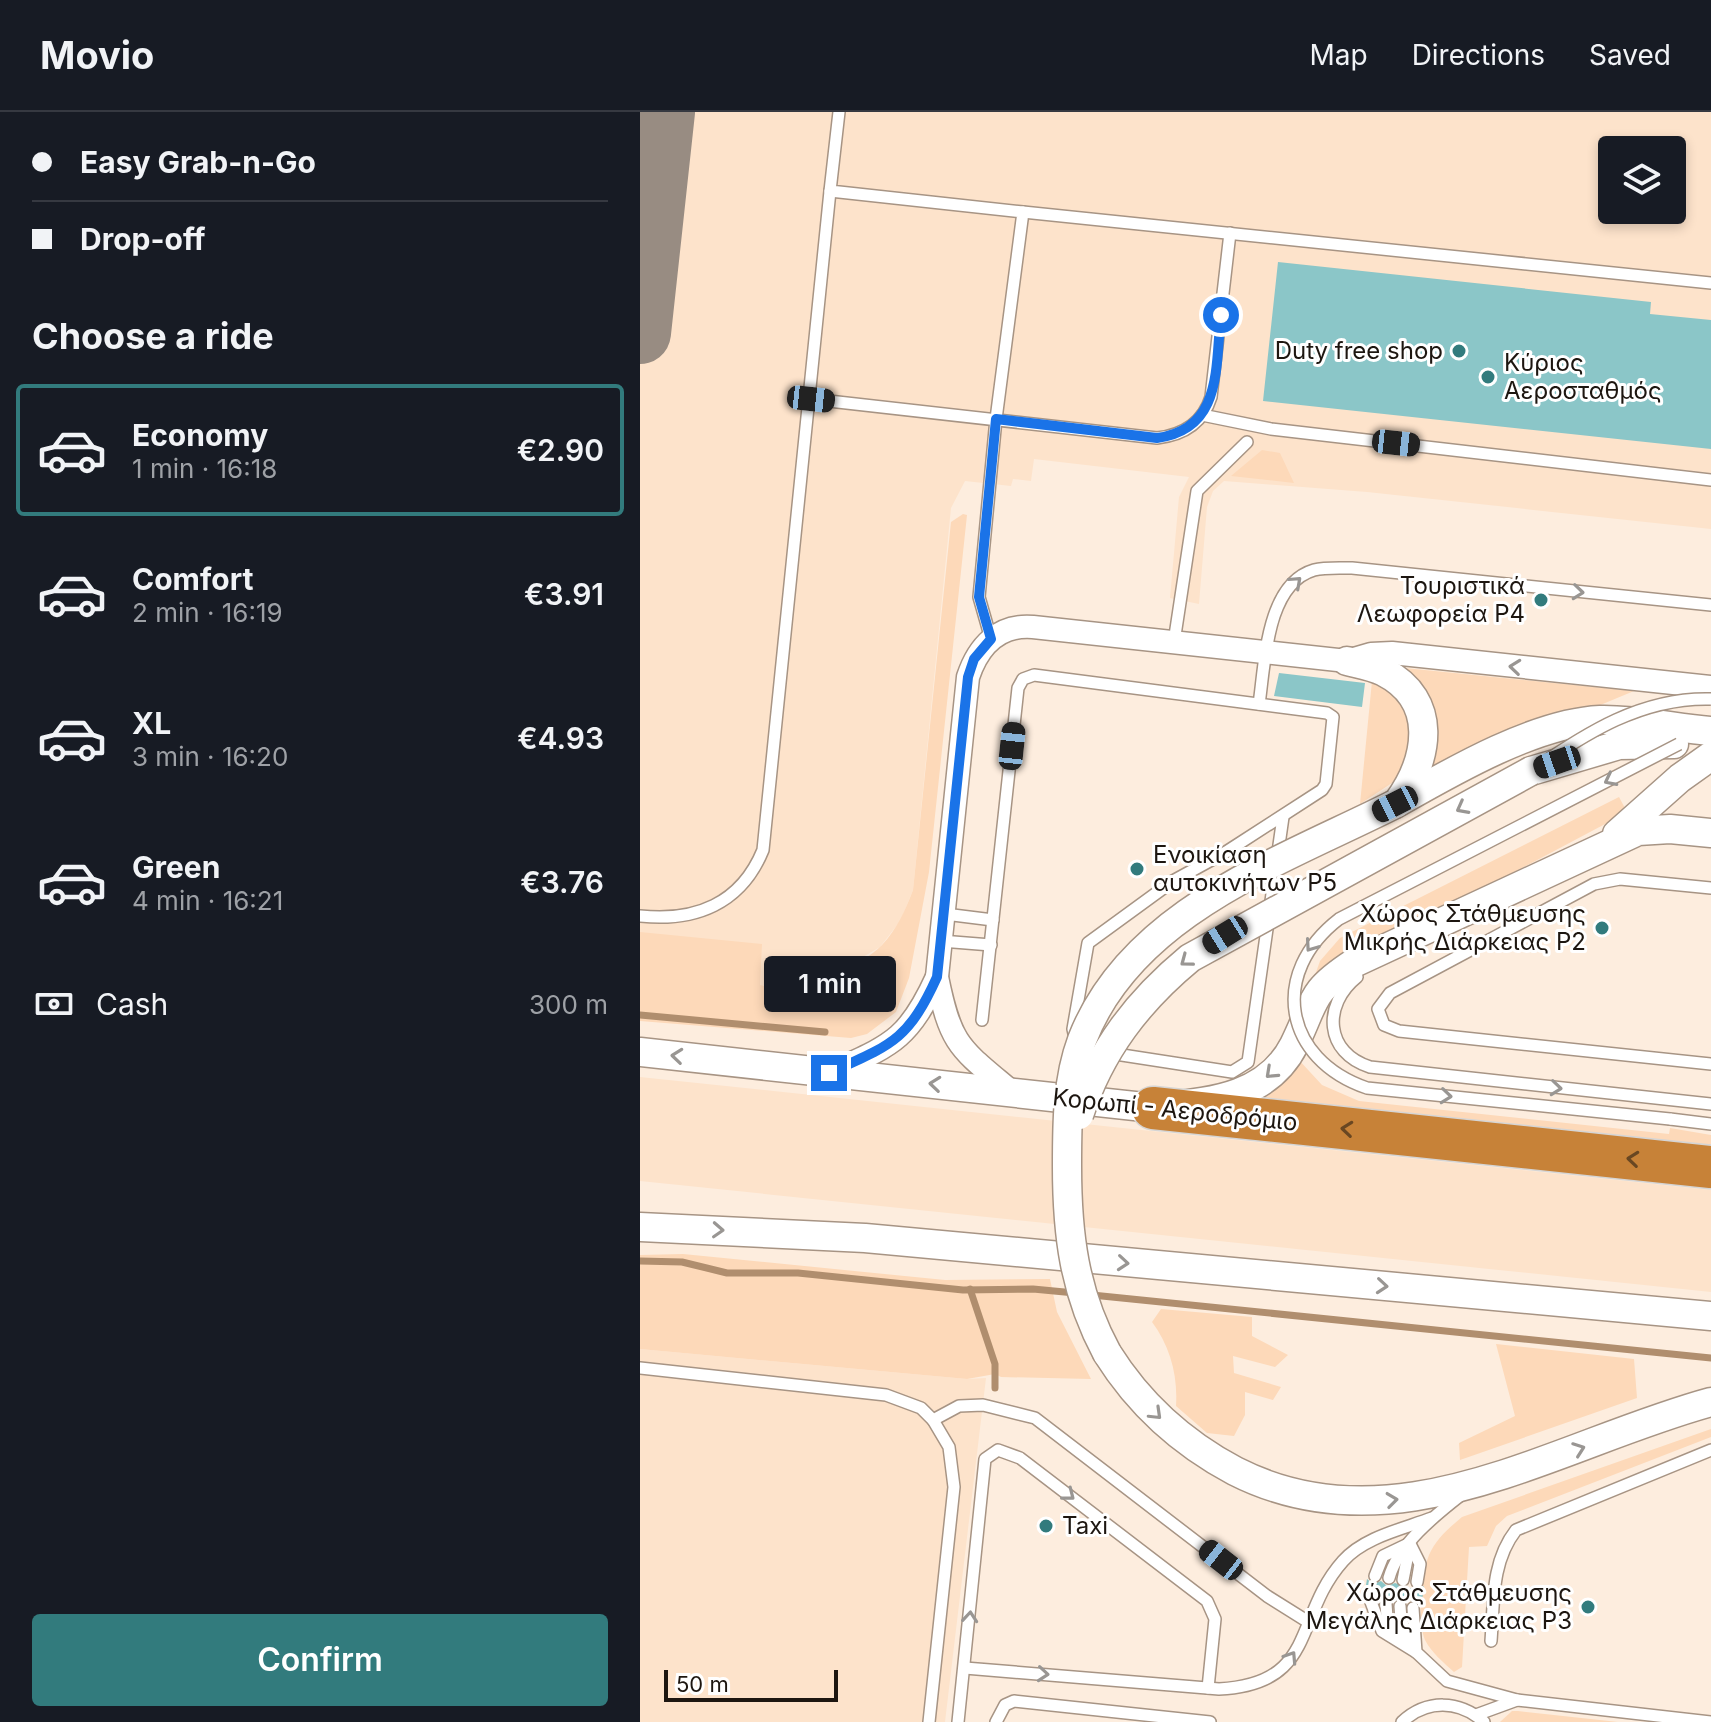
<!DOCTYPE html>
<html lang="en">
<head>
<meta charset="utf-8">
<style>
	body { margin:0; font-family:Inter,sans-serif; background:#20242c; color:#f1f3f6; height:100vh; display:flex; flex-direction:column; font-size:30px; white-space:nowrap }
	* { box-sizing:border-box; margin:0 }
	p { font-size:26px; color:#9ea1a6 }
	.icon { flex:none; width:44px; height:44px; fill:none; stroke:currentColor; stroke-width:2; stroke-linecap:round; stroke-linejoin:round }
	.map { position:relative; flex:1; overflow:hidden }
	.side { display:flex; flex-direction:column; background:#171b24; width:640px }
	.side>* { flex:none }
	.banner { display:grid; align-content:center; height:176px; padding:0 32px; background:#171b24 }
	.buttons { position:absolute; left:958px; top:24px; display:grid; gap:16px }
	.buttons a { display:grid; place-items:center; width:88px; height:88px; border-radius:8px; background:#171b24; box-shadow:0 4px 12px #0003; font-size:40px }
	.scale { position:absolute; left:24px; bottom:20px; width:174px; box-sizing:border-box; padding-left:8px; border:4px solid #1d1610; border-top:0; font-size:22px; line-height:28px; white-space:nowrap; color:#1d1610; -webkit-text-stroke:6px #fff; paint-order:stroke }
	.end { position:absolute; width:36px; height:36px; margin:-18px; border:10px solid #1a73e8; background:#fff; box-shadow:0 0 0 4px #fff }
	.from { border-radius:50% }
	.bubble { position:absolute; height:56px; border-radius:8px; background:#171b24; box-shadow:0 4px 12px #0003; font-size:26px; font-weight:600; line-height:56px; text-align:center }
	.car { position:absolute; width:24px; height:48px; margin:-24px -12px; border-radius:10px; box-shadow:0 0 6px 2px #0007; background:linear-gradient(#222 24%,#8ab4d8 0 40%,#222 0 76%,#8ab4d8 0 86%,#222 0) }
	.banner b { display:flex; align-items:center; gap:28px; height:76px; font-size:30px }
	.banner b+b { border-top:2px solid #363941 }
	.banner i { width:20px; height:20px; background:#f1f3f6 }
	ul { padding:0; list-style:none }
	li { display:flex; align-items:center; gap:24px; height:132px; margin:0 16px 12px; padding:0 16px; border:4px solid transparent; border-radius:8px }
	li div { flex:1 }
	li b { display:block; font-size:30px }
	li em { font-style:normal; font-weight:600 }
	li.active { border-color:#327b7d }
	li>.icon { width:72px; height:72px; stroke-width:1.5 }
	h2 { padding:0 32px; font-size:36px; line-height:96px }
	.pay { display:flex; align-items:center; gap:20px; height:88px; padding:0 32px; font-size:30px }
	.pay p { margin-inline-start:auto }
	.cta { display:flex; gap:16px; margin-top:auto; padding:16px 32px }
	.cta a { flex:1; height:92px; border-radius:8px; background:#327b7d; color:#fff; font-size:32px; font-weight:600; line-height:92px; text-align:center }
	header { display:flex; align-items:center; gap:48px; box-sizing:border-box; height:112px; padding:0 40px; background:#171b24; border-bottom:2px solid #363941 }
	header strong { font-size:38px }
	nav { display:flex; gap:44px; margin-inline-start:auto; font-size:28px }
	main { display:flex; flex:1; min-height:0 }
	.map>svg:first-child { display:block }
</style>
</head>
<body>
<header>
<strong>Movio</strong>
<nav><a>Map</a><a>Directions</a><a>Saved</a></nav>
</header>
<main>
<section class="side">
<div class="banner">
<b><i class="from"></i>Easy Grab-n-Go</b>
<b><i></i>Drop-off</b>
</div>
<h2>Choose a ride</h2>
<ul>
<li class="active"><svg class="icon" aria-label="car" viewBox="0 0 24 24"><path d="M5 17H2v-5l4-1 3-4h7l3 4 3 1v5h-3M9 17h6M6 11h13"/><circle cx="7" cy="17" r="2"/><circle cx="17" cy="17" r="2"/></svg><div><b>Economy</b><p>1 min · 16:18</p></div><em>€2.90</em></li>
<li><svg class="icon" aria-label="car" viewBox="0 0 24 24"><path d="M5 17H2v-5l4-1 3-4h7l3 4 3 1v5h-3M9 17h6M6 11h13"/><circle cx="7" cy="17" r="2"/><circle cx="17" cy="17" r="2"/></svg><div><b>Comfort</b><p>2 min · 16:19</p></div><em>€3.91</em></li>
<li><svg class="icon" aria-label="car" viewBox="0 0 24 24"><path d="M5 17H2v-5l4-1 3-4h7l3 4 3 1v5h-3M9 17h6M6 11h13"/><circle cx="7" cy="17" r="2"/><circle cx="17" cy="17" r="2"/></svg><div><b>XL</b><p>3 min · 16:20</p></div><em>€4.93</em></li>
<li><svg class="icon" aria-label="car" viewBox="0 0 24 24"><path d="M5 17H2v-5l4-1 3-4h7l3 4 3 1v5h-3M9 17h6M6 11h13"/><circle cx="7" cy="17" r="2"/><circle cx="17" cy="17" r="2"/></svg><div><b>Green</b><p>4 min · 16:21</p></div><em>€3.76</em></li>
</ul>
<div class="pay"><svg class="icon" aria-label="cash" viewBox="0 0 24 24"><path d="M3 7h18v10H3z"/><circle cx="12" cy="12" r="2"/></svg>Cash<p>300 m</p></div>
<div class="cta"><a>Confirm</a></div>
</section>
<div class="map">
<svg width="1071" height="1610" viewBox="0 0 1071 1610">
	<rect width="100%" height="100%" fill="#fdedde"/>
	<g fill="#fde3cb" fill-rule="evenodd">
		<path d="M 0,0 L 1071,0 L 1071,417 L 727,380 L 584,369 L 573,379 L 567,395 L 559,492 L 530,486 L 539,385 L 549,365 L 394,347 L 391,369 L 373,367 L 371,374 L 325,369 L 311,396 L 273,778 L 261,808 L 240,835 L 204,856 L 168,871 L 127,874 L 0,858 ZM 972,38 L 1032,38 L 1032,98 L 972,98 Z"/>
		<path d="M 0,965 L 1071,1078 L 1071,1180 L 0,1069 Z"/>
		<path d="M 0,1237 L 327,1267 L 346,1266 L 305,1610 L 0,1610 Z"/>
	</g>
	<g fill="#fdd9b9">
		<path d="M 622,338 L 640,341 L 654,371 L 591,364 Z"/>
		<path d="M 323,402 L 327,403 L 289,760 L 269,866 L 256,900 L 227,922 L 211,926 L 0,909 L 0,820 L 122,832 L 120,873 C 153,880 218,858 242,833 C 257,817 265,799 273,778 L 311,410 Z"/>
		<path d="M 755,555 L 994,579 L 790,664 L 796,626 Z"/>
		<path d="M 732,569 L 752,579 L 764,590 L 774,634 L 758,667 L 720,692 Z"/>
		<path d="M 979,685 L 986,698 L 984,702 L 674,866 L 680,849 L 700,826 Z"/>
		<path d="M 658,947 L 682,973 L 719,989 L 1029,1022 L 1030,1016 L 1071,1023 L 1071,1036 L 609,991 Z"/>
		<path d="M 43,1142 L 305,1168 L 410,1167 L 417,1200 L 451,1267 L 361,1265 L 355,1262 L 327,1267 L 0,1237 L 0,1143 Z"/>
		<path d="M 521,1197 L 612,1205 L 612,1224 L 648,1243 L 635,1255 L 593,1244 L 594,1261 L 641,1275 L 633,1288 L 605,1280 L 605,1303 L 594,1324 L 567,1321 L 536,1294 C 538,1263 530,1234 512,1210 Z"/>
		<path d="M 856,1232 L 994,1247 L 997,1286 L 820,1348 L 819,1331 L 875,1304 Z"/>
		<path d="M 1071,1317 L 1071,1325 L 867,1404 L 856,1414 L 847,1434 L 829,1435 L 822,1555 L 814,1560 C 804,1551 791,1540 785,1528 C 777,1509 781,1462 789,1443 C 796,1427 809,1416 822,1405 Z"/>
		<path d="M 872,1599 L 878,1599 L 978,1610 L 860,1610 Z"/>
	</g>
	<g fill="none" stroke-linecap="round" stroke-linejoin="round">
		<g stroke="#b08e6e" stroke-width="7">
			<path d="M 0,903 L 185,920"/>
			<path d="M 0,1149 L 42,1150 L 87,1161 L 158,1161 L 323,1178 L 393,1177 L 435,1181"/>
			<path d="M 330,1177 L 355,1252 L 355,1276"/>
			<path d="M 452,1183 L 1071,1246"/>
		</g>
		<path stroke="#988c82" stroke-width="62" d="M 0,221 L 24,0"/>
	</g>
	<g fill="#8bc6c8">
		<path d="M 638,150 L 1011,190 L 1010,202 L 1071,208 L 1071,337 L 623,289 Z"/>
		<path d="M 639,561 L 725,571 L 722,595 L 634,584 Z"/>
		<path d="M 727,1467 L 733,1472 L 741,1469 L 747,1474 L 755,1471 L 776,1478 L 784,1474 L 781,1495 L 773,1488 L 754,1489 L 746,1484 L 739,1487 L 732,1482 L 724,1485 Z"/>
	</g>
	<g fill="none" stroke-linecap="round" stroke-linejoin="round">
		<g stroke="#a79484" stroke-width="14">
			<g id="service">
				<path d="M 199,0 L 190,79 L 383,100 L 356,307 L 339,485 L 351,527"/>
				<path d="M 383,100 L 1071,171"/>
				<path d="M 171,287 L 517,326 C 543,323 563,311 571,285 L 590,121"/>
				<path d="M 562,303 L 631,317 L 1071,368"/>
				<path d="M 534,530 L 557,379 L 607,330"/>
				<path d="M 619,592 C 625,552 626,472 674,458 C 685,455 700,456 712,456 L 1071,493"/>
				<path d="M 1071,776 L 980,767 L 954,772 L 750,881 L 738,897 L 744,913 L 759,919 L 1071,952"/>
				<path d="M 305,802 L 353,808"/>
				<path d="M 0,804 C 55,810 101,792 123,738 L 190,79"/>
				<path d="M 301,829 L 351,833"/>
				<path d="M 717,865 C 682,893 685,941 730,955 L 1071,992"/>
				<path d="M 342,908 L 378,576 L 383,567 L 394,563 L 687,601 L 693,605 L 686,672 L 682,678 L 586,740 L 533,769 L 448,831 L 433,917 L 435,926"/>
				<path d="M 469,941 L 592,960 L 608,950 L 643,705"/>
				<path d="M 1030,1007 L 1071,1012"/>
				<path d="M 0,1256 L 246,1283 L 281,1296 L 293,1308 L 319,1294 L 343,1293 L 395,1306 L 627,1484 L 670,1511"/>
				<path d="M 770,1432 L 780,1452 L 777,1470"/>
				<path d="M 735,1464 L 743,1444 L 766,1433"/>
				<path d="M 749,1466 C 758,1433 794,1404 821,1383"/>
				<path d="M 763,1468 L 770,1432"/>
				<path d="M 731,1490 L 742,1519 L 776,1540"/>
				<path d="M 746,1492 L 747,1505 L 767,1531"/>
				<path d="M 760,1494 L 761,1508 L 772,1532"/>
				<path d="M 773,1496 L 776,1540 L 807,1569 L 877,1588 L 1071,1610"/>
				<path d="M 851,1529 C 854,1490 851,1450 876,1418 L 1071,1338"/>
				<path d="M 325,1556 L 579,1577 C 678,1572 653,1505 703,1449 C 724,1425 763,1417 792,1406"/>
				<path d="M 836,1603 L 877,1588"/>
				<path d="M 289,1610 L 314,1375 L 309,1335 L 293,1308"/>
				<path d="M 318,1610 L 345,1347 L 358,1338 L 380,1346 L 567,1489 L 575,1507 L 568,1576"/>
				<path d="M 356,1610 L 365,1593 L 374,1589 L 570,1610"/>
				<path d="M 762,1610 C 787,1587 819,1588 844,1610"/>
			</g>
		</g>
		<g stroke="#a79484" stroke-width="25">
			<g id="minor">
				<path d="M 190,961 C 251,933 268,929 297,865"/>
				<path d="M 373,981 C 320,936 311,935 297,865 L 328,565 C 338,535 358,512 393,515 L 707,549 L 731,542 L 752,541 L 1071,575"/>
			</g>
		</g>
		<g stroke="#a79484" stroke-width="31">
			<g id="tertiary">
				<path d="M 707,549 C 719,552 733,554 744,560 C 799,588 789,647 758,690"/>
				<path d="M 891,659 L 979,633 L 1034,632"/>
				<path d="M 755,692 C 811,660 895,611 960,608 C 996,607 1035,616 1071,619"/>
				<path d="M 977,722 L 1040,666 L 1071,644"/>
				<path d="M 0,940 L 513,996 C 565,990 626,988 654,933 C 676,889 668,881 714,851 L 998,719 L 1030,717 L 1071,721"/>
				<path d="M 0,1115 L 225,1126 L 1071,1204"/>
				<path d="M 467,1241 C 499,1292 542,1331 595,1359 C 756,1441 916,1332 1071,1290"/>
			</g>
		</g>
		<g stroke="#d6d5d4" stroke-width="45">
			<path id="motorway" d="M 513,996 L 1071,1055"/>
		</g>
		<use href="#service" stroke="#fff" stroke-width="11"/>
		<use href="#minor" stroke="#fff" stroke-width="22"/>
		<use href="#tertiary" stroke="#fff" stroke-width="28"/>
		<use href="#motorway" stroke="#c78238" stroke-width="42"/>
		<g stroke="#a79484" stroke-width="14" stroke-linecap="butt">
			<g id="service-bridge">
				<path d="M 891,659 C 946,621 1002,585 1071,587"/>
				<path d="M 1030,1007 L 727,976 C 643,947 629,861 699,807 L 1039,632"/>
			</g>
		</g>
		<g stroke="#a79484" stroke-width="31" stroke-linecap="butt">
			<g id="tertiary-bridge">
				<path d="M 439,1003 C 460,938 498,889 550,846 L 891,659"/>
				<path d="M 467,1241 C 434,1180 427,1122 427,1054 C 427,1011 427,968 442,928 C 491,800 642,749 755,692"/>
			</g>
		</g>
		<use href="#service-bridge" stroke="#fff" stroke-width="11"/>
		<use href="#tertiary-bridge" stroke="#fff" stroke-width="28"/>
	</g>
	<defs><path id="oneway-chevron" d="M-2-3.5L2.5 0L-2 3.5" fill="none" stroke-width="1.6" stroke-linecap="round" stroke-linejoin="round" transform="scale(2)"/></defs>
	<g stroke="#999693">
		<use href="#oneway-chevron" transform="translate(656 470) rotate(-42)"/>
		<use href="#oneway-chevron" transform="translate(938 480) rotate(6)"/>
		<use href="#oneway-chevron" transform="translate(875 555) rotate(-174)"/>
		<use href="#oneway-chevron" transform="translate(970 668) rotate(153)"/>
		<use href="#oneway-chevron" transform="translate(822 696) rotate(152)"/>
		<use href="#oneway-chevron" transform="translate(671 834) rotate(125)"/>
		<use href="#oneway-chevron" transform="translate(546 849) rotate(143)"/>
		<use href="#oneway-chevron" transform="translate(37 944) rotate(-174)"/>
		<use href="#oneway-chevron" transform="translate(631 961) rotate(137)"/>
		<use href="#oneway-chevron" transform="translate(295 972) rotate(-174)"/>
		<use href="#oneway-chevron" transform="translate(916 976) rotate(6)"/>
		<use href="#oneway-chevron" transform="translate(806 984) rotate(6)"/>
		<use href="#oneway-chevron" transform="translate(78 1118) rotate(3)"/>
		<use href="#oneway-chevron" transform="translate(483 1151) rotate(5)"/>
		<use href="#oneway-chevron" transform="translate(742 1174) rotate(5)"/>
		<use href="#oneway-chevron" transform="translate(516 1302) rotate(44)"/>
		<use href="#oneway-chevron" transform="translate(939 1337) rotate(-20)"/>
		<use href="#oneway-chevron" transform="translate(429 1383) rotate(38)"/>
		<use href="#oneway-chevron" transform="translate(752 1388) rotate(-7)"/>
		<use href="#oneway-chevron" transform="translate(330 1505) rotate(-85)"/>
		<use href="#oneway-chevron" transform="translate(651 1545) rotate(-57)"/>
		<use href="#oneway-chevron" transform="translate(403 1562) rotate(5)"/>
	</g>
	<g stroke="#694722">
		<use href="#oneway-chevron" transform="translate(707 1017) rotate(-174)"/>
		<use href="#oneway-chevron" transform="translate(993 1047) rotate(-174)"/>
	</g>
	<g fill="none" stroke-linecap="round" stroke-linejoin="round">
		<path stroke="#1a73e8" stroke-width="10" d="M 189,961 C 251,933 268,929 297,865 L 328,565 L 334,547 L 351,527 L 339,485 L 356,307 L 517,326 C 583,317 575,255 581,203"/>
	</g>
	<g fill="#327b7d" stroke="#fff" stroke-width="3">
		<circle cx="819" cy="239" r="8"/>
		<circle cx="848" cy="265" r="8"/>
		<circle cx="901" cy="488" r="8"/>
		<circle cx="497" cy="757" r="8"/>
		<circle cx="962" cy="816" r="8"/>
		<circle cx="406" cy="1414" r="8"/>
		<circle cx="948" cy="1495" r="8"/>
	</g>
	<g text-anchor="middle" stroke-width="6" stroke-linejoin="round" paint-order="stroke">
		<g font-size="24" fill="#1d1610" stroke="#fff" text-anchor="end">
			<text x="803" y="247">Duty free shop</text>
			<text x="864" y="259" text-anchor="start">Κύριος<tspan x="864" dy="28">Αεροσταθμός</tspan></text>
			<text x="885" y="482">Τουριστικά<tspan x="885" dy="28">Λεωφορεία P4</tspan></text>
			<text x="513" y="751" text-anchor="start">Ενοικίαση<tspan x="513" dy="28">αυτοκινήτων P5</tspan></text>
			<text x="946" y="810">Χώρος Στάθμευσης<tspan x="946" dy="28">Μικρής Διάρκειας P2</tspan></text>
			<text x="422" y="1422" text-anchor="start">Taxi</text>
			<text x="932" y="1489">Χώρος Στάθμευσης<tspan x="932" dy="28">Μεγάλης Διάρκειας P3</tspan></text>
		</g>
		<g font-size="24" fill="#1d1610" stroke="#fff">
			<text transform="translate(535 998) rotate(6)" y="8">Κορωπί - Αεροδρόμιο</text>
		</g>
	</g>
</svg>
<div class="buttons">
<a><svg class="icon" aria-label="layers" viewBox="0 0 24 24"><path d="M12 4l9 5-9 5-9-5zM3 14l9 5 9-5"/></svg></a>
</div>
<div class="scale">50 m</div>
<i class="end from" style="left:581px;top:203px"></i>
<i class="end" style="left:189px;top:961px"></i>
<div class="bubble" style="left:124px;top:844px;width:132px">1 min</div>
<i class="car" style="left:171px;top:287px;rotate:96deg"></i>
<i class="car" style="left:756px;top:331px;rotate:96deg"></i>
<i class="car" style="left:372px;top:634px;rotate:6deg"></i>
<i class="car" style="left:917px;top:650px;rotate:251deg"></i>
<i class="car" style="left:755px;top:692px;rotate:243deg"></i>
<i class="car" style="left:585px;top:823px;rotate:238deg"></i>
<i class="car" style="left:581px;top:1448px;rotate:308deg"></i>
</div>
</main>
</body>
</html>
